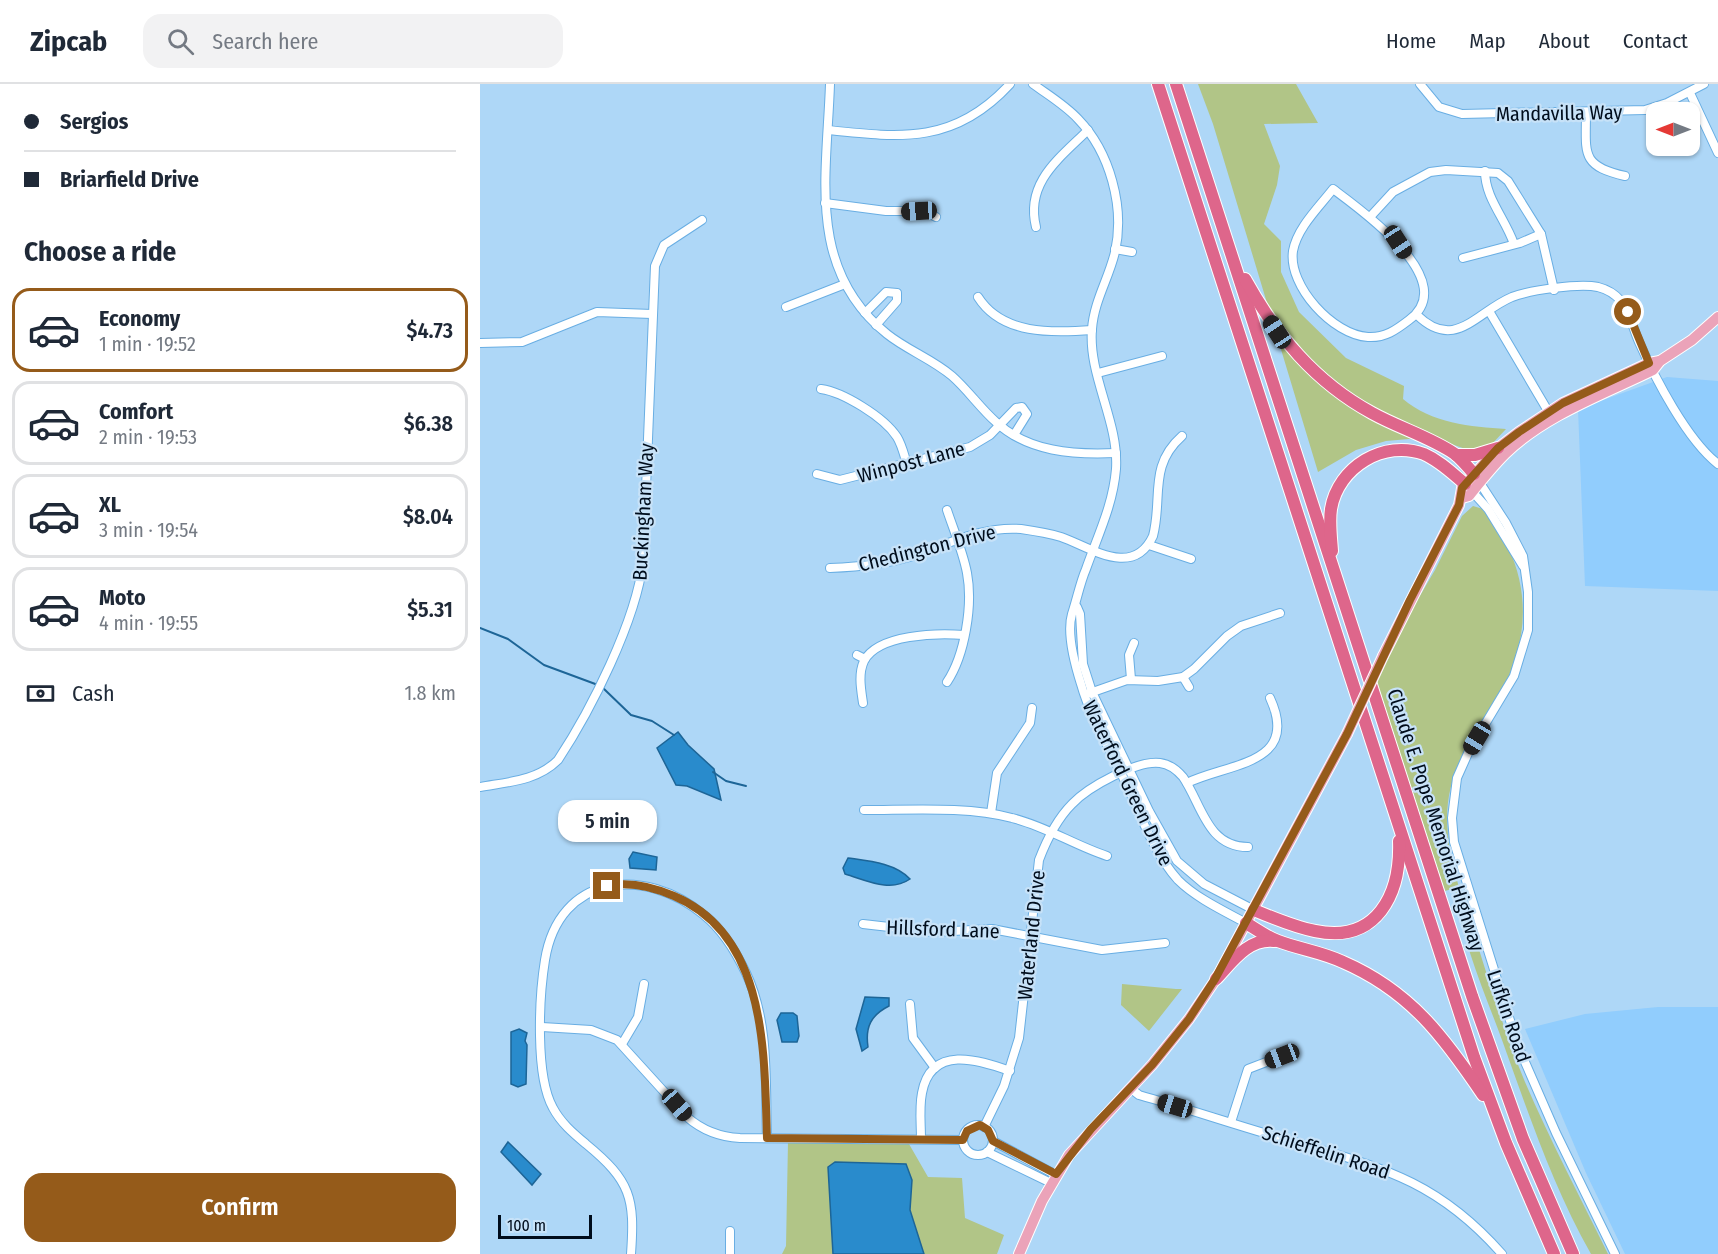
<!DOCTYPE html>
<html lang="en">
<head>
<meta charset="utf-8">
<style>
	body { margin:0; font-family:"Fira Sans Condensed",sans-serif; background:#f2f2f3; color:#1f2937; height:100vh; display:flex; flex-direction:column; font-size:22px; white-space:nowrap }
	* { box-sizing:border-box; margin:0 }
	p { font-size:20px; color:#747a83 }
	.icon { flex:none; width:33px; height:33px; fill:none; stroke:currentColor; stroke-width:2; stroke-linecap:round; stroke-linejoin:round }
	.map { position:relative; flex:1; overflow:hidden }
	.side { display:flex; flex-direction:column; background:#fff; width:480px }
	.side>* { flex:none }
	.hud { display:grid; align-content:center; height:132px; padding:0 24px; background:#fff }
	.needle { width:39px; rotate:270deg }
	.fabs { position:absolute; left:1166px; top:18px; display:grid; gap:12px }
	.fabs a { display:grid; place-items:center; width:54px; height:54px; border-radius:12px; background:#fff; box-shadow:0 2px 4px #0004; font-size:30px }
	.scale { position:absolute; left:18px; bottom:15px; width:94px; box-sizing:border-box; padding-left:6px; border:3px solid #000d1c; border-top:0; font-size:16px; line-height:21px; white-space:nowrap; color:#000d1c; -webkit-text-stroke:4px #c7e2f8; paint-order:stroke }
	.end { position:absolute; width:27px; height:27px; margin:-14px; border:8px solid #955b1a; background:#fff; box-shadow:0 0 0 3px #fff }
	.from { border-radius:50% }
	.bubble { position:absolute; height:42px; border-radius:18px; background:#fff; box-shadow:0 2px 4px #0004; font-size:20px; font-weight:600; line-height:42px; text-align:center }
	.car { position:absolute; width:18px; height:36px; margin:-18px -9px; border-radius:8px; box-shadow:0 0 4px 2px #0007; background:linear-gradient(#222 24%,#8ab4d8 0 40%,#222 0 76%,#8ab4d8 0 86%,#222 0) }
	.hud b { display:flex; align-items:center; gap:21px; height:57px; font-size:22px }
	.hud b+b { border-top:2px solid #e0e1e3 }
	.hud i { width:15px; height:15px; background:#1f2937 }
	ul { padding:0; list-style:none }
	li { display:flex; align-items:center; gap:18px; height:84px; margin:0 12px 9px; padding:0 12px; border:3px solid #e0e1e3; border-radius:18px }
	li div { flex:1 }
	li b { display:block; font-size:22px }
	li em { font-style:normal; font-weight:600 }
	li.active { border-color:#955b1a }
	li>.icon { width:54px; height:54px; stroke-width:1.5 }
	h2 { padding:0 24px; font-size:27px; line-height:72px }
	.pay { display:flex; align-items:center; gap:15px; height:66px; padding:0 24px; font-size:22px }
	.pay p { margin-inline-start:auto }
	.action { display:flex; gap:12px; margin-top:auto; padding:12px 24px }
	.action a { flex:1; height:69px; border-radius:18px; background:#955b1a; color:#fff; font-size:24px; font-weight:600; line-height:69px; text-align:center }
	header { display:flex; align-items:center; gap:36px; box-sizing:border-box; height:84px; padding:0 30px; background:#fff; border-bottom:2px solid #e0e1e3 }
	header strong { font-size:28px }
	nav { display:flex; gap:33px; margin-inline-start:auto; font-size:21px }
	.search { width:420px; height:54px; background:#f2f2f3; display:flex; align-items:center; gap:15px; box-sizing:border-box; padding:0 21px; border-radius:18px; color:#747a83; font-size:22px }
	main { display:flex; flex:1; min-height:0 }
	.map>svg:first-child { display:block }
</style>
</head>
<body>
<header>
<strong>Zipcab</strong>
<div class="search"><svg class="icon" aria-label="search" viewBox="0 0 24 24"><circle cx="10" cy="10" r="6"/><path d="M15 15l6 6"/></svg>Search here</div>
<nav><a>Home</a><a>Map</a><a>About</a><a>Contact</a></nav>
</header>
<main>
<section class="side">
<div class="hud">
<b><i class="from"></i>Sergios</b>
<b><i></i>Briarfield Drive</b>
</div>
<h2>Choose a ride</h2>
<ul>
<li class="active"><svg class="icon" aria-label="car" viewBox="0 0 24 24"><path d="M5 17H2v-5l4-1 3-4h7l3 4 3 1v5h-3M9 17h6M6 11h13"/><circle cx="7" cy="17" r="2"/><circle cx="17" cy="17" r="2"/></svg><div><b>Economy</b><p>1 min · 19:52</p></div><em>$4.73</em></li>
<li><svg class="icon" aria-label="car" viewBox="0 0 24 24"><path d="M5 17H2v-5l4-1 3-4h7l3 4 3 1v5h-3M9 17h6M6 11h13"/><circle cx="7" cy="17" r="2"/><circle cx="17" cy="17" r="2"/></svg><div><b>Comfort</b><p>2 min · 19:53</p></div><em>$6.38</em></li>
<li><svg class="icon" aria-label="car" viewBox="0 0 24 24"><path d="M5 17H2v-5l4-1 3-4h7l3 4 3 1v5h-3M9 17h6M6 11h13"/><circle cx="7" cy="17" r="2"/><circle cx="17" cy="17" r="2"/></svg><div><b>XL</b><p>3 min · 19:54</p></div><em>$8.04</em></li>
<li><svg class="icon" aria-label="car" viewBox="0 0 24 24"><path d="M5 17H2v-5l4-1 3-4h7l3 4 3 1v5h-3M9 17h6M6 11h13"/><circle cx="7" cy="17" r="2"/><circle cx="17" cy="17" r="2"/></svg><div><b>Moto</b><p>4 min · 19:55</p></div><em>$5.31</em></li>
</ul>
<div class="pay"><svg class="icon" aria-label="cash" viewBox="0 0 24 24"><path d="M3 7h18v10H3z"/><circle cx="12" cy="12" r="2"/></svg>Cash<p>1.8 km</p></div>
<div class="action"><a>Confirm</a></div>
</section>
<div class="map">
<svg width="1238" height="1170" viewBox="0 0 1238 1170">
	<rect width="100%" height="100%" fill="#aed7f7"/>
	<g fill="#91cdfd">
		<path d="M 1187,293 L 1238,297 L 1238,507 L 1105,502 L 1098,325 Z"/>
		<path d="M 1178,923 L 1238,923 L 1238,1170 L 1145,1170 L 1106,1089 L 1045,945 L 1105,930 Z"/>
	</g>
	<g fill="#b1c587">
		<path d="M 718,0 L 816,0 L 838,39 L 784,40 L 800,82 L 797,101 L 784,140 L 801,157 L 801,188 L 819,228 L 866,274 L 924,302 L 923,315 C 951,339 991,343 1026,345 L 1012,360 L 991,367 L 963,357 L 929,355 L 906,357 L 876,366 L 838,388 L 733,40 Z"/>
		<path d="M 993,422 L 1003,425 C 1012,437 1022,449 1028,463 C 1053,516 1045,570 1015,618 C 987,664 962,694 968,751 C 972,788 985,822 996,856 C 1011,904 1026,952 1045,998 C 1070,1056 1100,1113 1128,1170 L 1111,1170 C 1073,1103 1048,1028 1022,956 C 1004,907 981,855 975,804 L 965,807 L 896,597 L 921,544 L 955,486 L 982,432 Z"/>
		<path d="M 642,900 L 696,905 L 702,905 L 669,947 L 641,921 Z"/>
		<path d="M 308,1058 L 429,1060 L 448,1093 L 482,1094 L 485,1134 L 524,1151 L 517,1170 L 302,1170 L 306,1162 Z"/>
	</g>
	<g fill="#298bcc" stroke="#1d6597" stroke-width="1.5">
		<path d="M 198,648 L 208,661 L 234,685 L 241,716 L 207,702 L 196,701 L 177,664 Z"/>
		<path d="M 153,768 L 177,773 L 176,786 L 150,784 L 149,775 Z"/>
		<path d="M 368,774 C 389,777 415,779 430,795 C 410,809 386,796 365,790 L 363,784 Z"/>
		<path d="M 385,913 L 409,914 L 409,922 C 391,931 385,943 388,963 L 382,967 L 376,945 Z"/>
		<path d="M 301,929 L 313,929 L 317,932 L 319,952 L 317,958 L 302,958 L 297,936 Z"/>
		<path d="M 39,945 L 47,949 L 45,957 L 47,961 L 46,1000 L 38,1003 L 31,1000 L 31,948 Z"/>
		<path d="M 28,1058 L 61,1090 L 52,1101 L 21,1068 Z"/>
		<path d="M 355,1078 L 426,1080 L 432,1096 L 430,1126 L 444,1170 L 353,1170 L 348,1083 Z"/>
	</g>
	<g fill="none" stroke-linecap="round" stroke-linejoin="round">
		<g stroke="#1d6597" stroke-width="2">
			<path d="M 0,544 L 28,555 L 64,581 L 118,601"/>
			<path d="M 123,604 L 151,631 L 172,637 L 194,651"/>
			<path d="M 233,688 L 246,697 L 266,702"/>
		</g>
		<g stroke="#69aee3" stroke-width="10">
			<g id="minor">
				<path d="M 350,0 C 347,91 326,185 407,250 C 427,266 452,275 472,292 C 488,306 500,324 516,338 C 548,368 594,371 636,369"/>
				<path d="M 553,0 C 568,11 585,21 598,35 C 630,68 645,123 635,168 C 629,194 614,217 612,245 C 608,292 639,337 636,385 C 633,421 618,451 606,485 C 600,499 597,515 592,530 C 586,550 595,581 601,600 C 610,632 628,662 642,691 C 659,726 672,767 698,796 C 716,814 744,827 766,839"/>
				<path d="M 940,0 L 959,23 L 982,30 L 1165,26 L 1187,19 L 1224,0"/>
				<path d="M 1210,9 L 1238,69"/>
				<path d="M 1106,28 C 1106,69 1100,82 1145,92"/>
				<path d="M 348,46 C 422,54 475,60 530,0"/>
				<path d="M 1005,87 C 1005,114 1025,134 1034,160"/>
				<path d="M 853,105 C 881,126 982,197 929,236 C 916,246 905,254 888,253 C 853,251 808,202 813,167 C 817,144 839,123 853,105 Z"/>
				<path d="M 345,119 L 406,127 L 445,127 L 456,133"/>
				<path d="M 890,133 L 913,108 L 950,88 L 966,86 L 1018,89 L 1028,97 L 1061,150 L 1074,206"/>
				<path d="M 556,143 C 545,98 580,74 608,46"/>
				<path d="M 635,165 L 652,168"/>
				<path d="M 983,174 L 1040,159 L 1061,150"/>
				<path d="M 498,213 C 522,251 572,249 612,246"/>
				<path d="M 306,223 L 365,200"/>
				<path d="M 1009,227 L 1068,327"/>
				<path d="M 385,229 L 406,208 L 417,209 L 417,217 L 396,241"/>
				<path d="M 937,231 C 975,268 996,228 1032,213 C 1050,206 1099,199 1118,203 C 1126,205 1135,210 1141,217 C 1150,228 1153,245 1159,258 C 1175,294 1207,356 1238,380"/>
				<path d="M 0,259 L 42,258 L 117,228 L 172,230"/>
				<path d="M 618,289 L 682,272"/>
				<path d="M 341,305 C 363,308 404,333 417,353 C 422,361 424,371 427,380"/>
				<path d="M 337,390 L 360,396 L 490,363 L 510,351 L 536,324 L 542,323 L 547,330 L 534,351"/>
				<path d="M 998,396 L 1026,439 L 1043,472 L 1048,508 L 1048,546 L 1034,592 L 989,667 L 977,694 L 972,734 L 974,758 L 1038,962 L 1076,1049 L 1135,1170"/>
				<path d="M 989,404 L 1008,425 L 1043,482"/>
				<path d="M 669,461 L 711,475"/>
				<path d="M 350,484 C 379,483 408,480 436,471 C 471,459 503,442 541,445 C 555,447 568,449 581,453 C 610,463 653,495 673,452 C 683,414 668,382 702,352"/>
				<path d="M 597,523 L 600,530 L 603,580 L 612,608 L 669,727 L 697,777 L 724,800 L 774,826"/>
				<path d="M 377,571 L 385,575"/>
				<path d="M 703,593 L 709,603"/>
				<path d="M 651,595 L 649,571 L 654,559"/>
				<path d="M 467,598 C 485,571 493,521 487,489 C 483,468 474,447 467,426"/>
				<path d="M 607,610 L 647,596 L 678,597 L 703,593 L 714,585 L 747,552 L 761,542 L 800,529"/>
				<path d="M 383,619 C 381,605 378,590 384,577 C 398,550 457,549 484,551"/>
				<path d="M 707,699 C 748,679 821,681 790,614"/>
				<path d="M 0,703 C 28,698 57,697 78,676 C 111,626 156,537 163,478 L 175,182 L 184,161 L 222,136"/>
				<path d="M 384,726 C 431,726 488,722 532,734 C 565,742 594,761 627,772"/>
				<path d="M 511,729 L 517,689 L 550,639 L 552,624"/>
				<path d="M 383,840 L 453,848 L 512,845 L 622,866 L 685,859"/>
				<path d="M 430,920 L 433,954 L 455,984"/>
				<path d="M 62,943 L 111,946 L 137,956 L 207,1033 C 223,1047 240,1053 260,1054 L 483,1056"/>
				<path d="M 142,960 L 158,933 L 164,900"/>
				<path d="M 650,1004 L 659,1011 C 709,1025 758,1042 808,1056 C 899,1083 956,1095 1022,1170"/>
				<path d="M 751,1038 L 768,985 L 802,972"/>
				<circle cx="498" cy="1056" r="15"/>
				<path d="M 504,1043 L 524,1002 L 539,954 L 559,776 C 567,755 577,735 592,720 C 608,703 657,676 680,679 C 689,680 697,686 703,693 C 722,721 727,763 768,763"/>
				<path d="M 441,1055 C 441,1040 439,1024 442,1009 C 451,960 499,976 530,987"/>
				<path d="M 513,1057 L 576,1091"/>
				<path d="M 507,1068 L 571,1099"/>
				<path d="M 151,1170 C 155,1114 151,1097 106,1060 C 93,1049 81,1039 73,1024 C 55,992 59,913 65,876 C 79,790 164,781 224,831 C 243,846 256,868 266,889 C 290,939 285,1000 287,1054"/>
				<path d="M 250,1170 L 250,1147"/>
			</g>
		</g>
		<g stroke="#fff" stroke-width="12">
			<g id="major">
				<path d="M 982,414 L 989,412 C 1000,398 1012,383 1025,370 C 1065,331 1124,310 1173,286 L 1180,277 L 1212,256 L 1238,233"/>
				<path d="M 903,572 L 979,421 L 982,404 L 1018,364 L 1039,348 L 1083,319 L 1169,279 L 1180,277"/>
				<path d="M 539,1170 L 562,1117 L 589,1071 L 672,981 L 709,935 L 736,895 L 867,650"/>
			</g>
		</g>
		<g stroke="#fff" stroke-width="14">
			<g id="highway">
				<path d="M 678,0 L 994,973 L 1026,1059 L 1074,1170"/>
				<path d="M 696,0 L 992,912 L 1043,1055 L 1093,1170"/>
				<path d="M 765,195 C 796,251 835,298 892,329 C 919,344 950,353 975,370 C 982,376 988,383 994,390"/>
				<path d="M 976,371 L 995,371 L 1018,364"/>
				<path d="M 852,467 C 851,453 849,438 851,425 C 858,383 904,355 944,370 C 960,377 972,389 985,400"/>
				<path d="M 774,826 C 793,834 814,843 835,847 C 897,860 921,810 919,757"/>
				<path d="M 766,839 C 776,845 787,853 798,857 C 819,865 842,868 863,878 C 930,907 964,953 1003,1011"/>
				<path d="M 736,895 C 752,878 768,854 794,857"/>
			</g>
		</g>
		<use href="#minor" stroke="#fff" stroke-width="8"/>
		<use href="#major" stroke="#eba3b9" stroke-width="10"/>
		<use href="#highway" stroke="#de668b" stroke-width="12"/>
		<g stroke="#fff" stroke-width="12" stroke-linecap="butt">
			<path id="major-bridge" d="M 867,650 L 903,572"/>
		</g>
		<use href="#major-bridge" stroke="#eba3b9" stroke-width="10"/>
	</g>
	<g fill="none" stroke-linecap="round" stroke-linejoin="round">
		<path stroke="#955b1a" stroke-width="8" d="M 127,802 C 150,797 173,803 194,812 C 288,852 284,970 287,1054 L 483,1056 L 487,1047 L 500,1041 L 508,1046 L 513,1057 L 576,1090 L 611,1045 L 672,981 L 709,935 L 735,895 L 867,650 L 930,516 L 979,421 L 982,404 L 1018,364 L 1039,348 L 1083,319 L 1169,279 L 1148,228"/>
	</g>
	<g text-anchor="middle" stroke-width="4.5" stroke-linejoin="round" paint-order="stroke">
		<g font-size="20" fill="#000d1c" stroke="#c7e2f8">
			<text transform="translate(1079 29) rotate(-1)" y="7">Mandavilla Way</text>
			<text transform="translate(431 378) rotate(-15)" y="7">Winpost Lane</text>
			<text transform="translate(163 428) rotate(-87)" y="7">Buckingham Way</text>
			<text transform="translate(447 464) rotate(-14)" y="7">Chedington Drive</text>
			<text transform="translate(648 699) rotate(64)" y="7">Waterford Green Drive</text>
			<text transform="translate(956 736) rotate(72)" y="7">Claude E. Pope Memorial Highway</text>
			<text transform="translate(463 845) rotate(2)" y="7">Hillsford Lane</text>
			<text transform="translate(551 851) rotate(-84)" y="7">Waterland Drive</text>
			<text transform="translate(1029 932) rotate(71)" y="7">Lufkin Road</text>
			<text transform="translate(846 1068) rotate(18)" y="7">Schieffelin Road</text>
		</g>
	</g>
</svg>
<div class="fabs">
<a><svg class="needle" viewBox="-14 -14 28 28"><path d="M0-13l5 13h-10z" fill="#e53935"/><path d="M0 13l5-13h-10z" fill="#747a83"/></svg></a>
</div>
<div class="scale">100 m</div>
<i class="end from" style="left:1148px;top:228px"></i>
<i class="end" style="left:127px;top:802px"></i>
<div class="bubble" style="left:78px;top:716px;width:99px">5 min</div>
<i class="car" style="left:439px;top:127px;rotate:267deg"></i>
<i class="car" style="left:918px;top:158px;rotate:147deg"></i>
<i class="car" style="left:797px;top:248px;rotate:327deg"></i>
<i class="car" style="left:997px;top:654px;rotate:211deg"></i>
<i class="car" style="left:802px;top:972px;rotate:249deg"></i>
<i class="car" style="left:197px;top:1021px;rotate:139deg"></i>
<i class="car" style="left:695px;top:1022px;rotate:287deg"></i>
</div>
</main>
</body>
</html>
